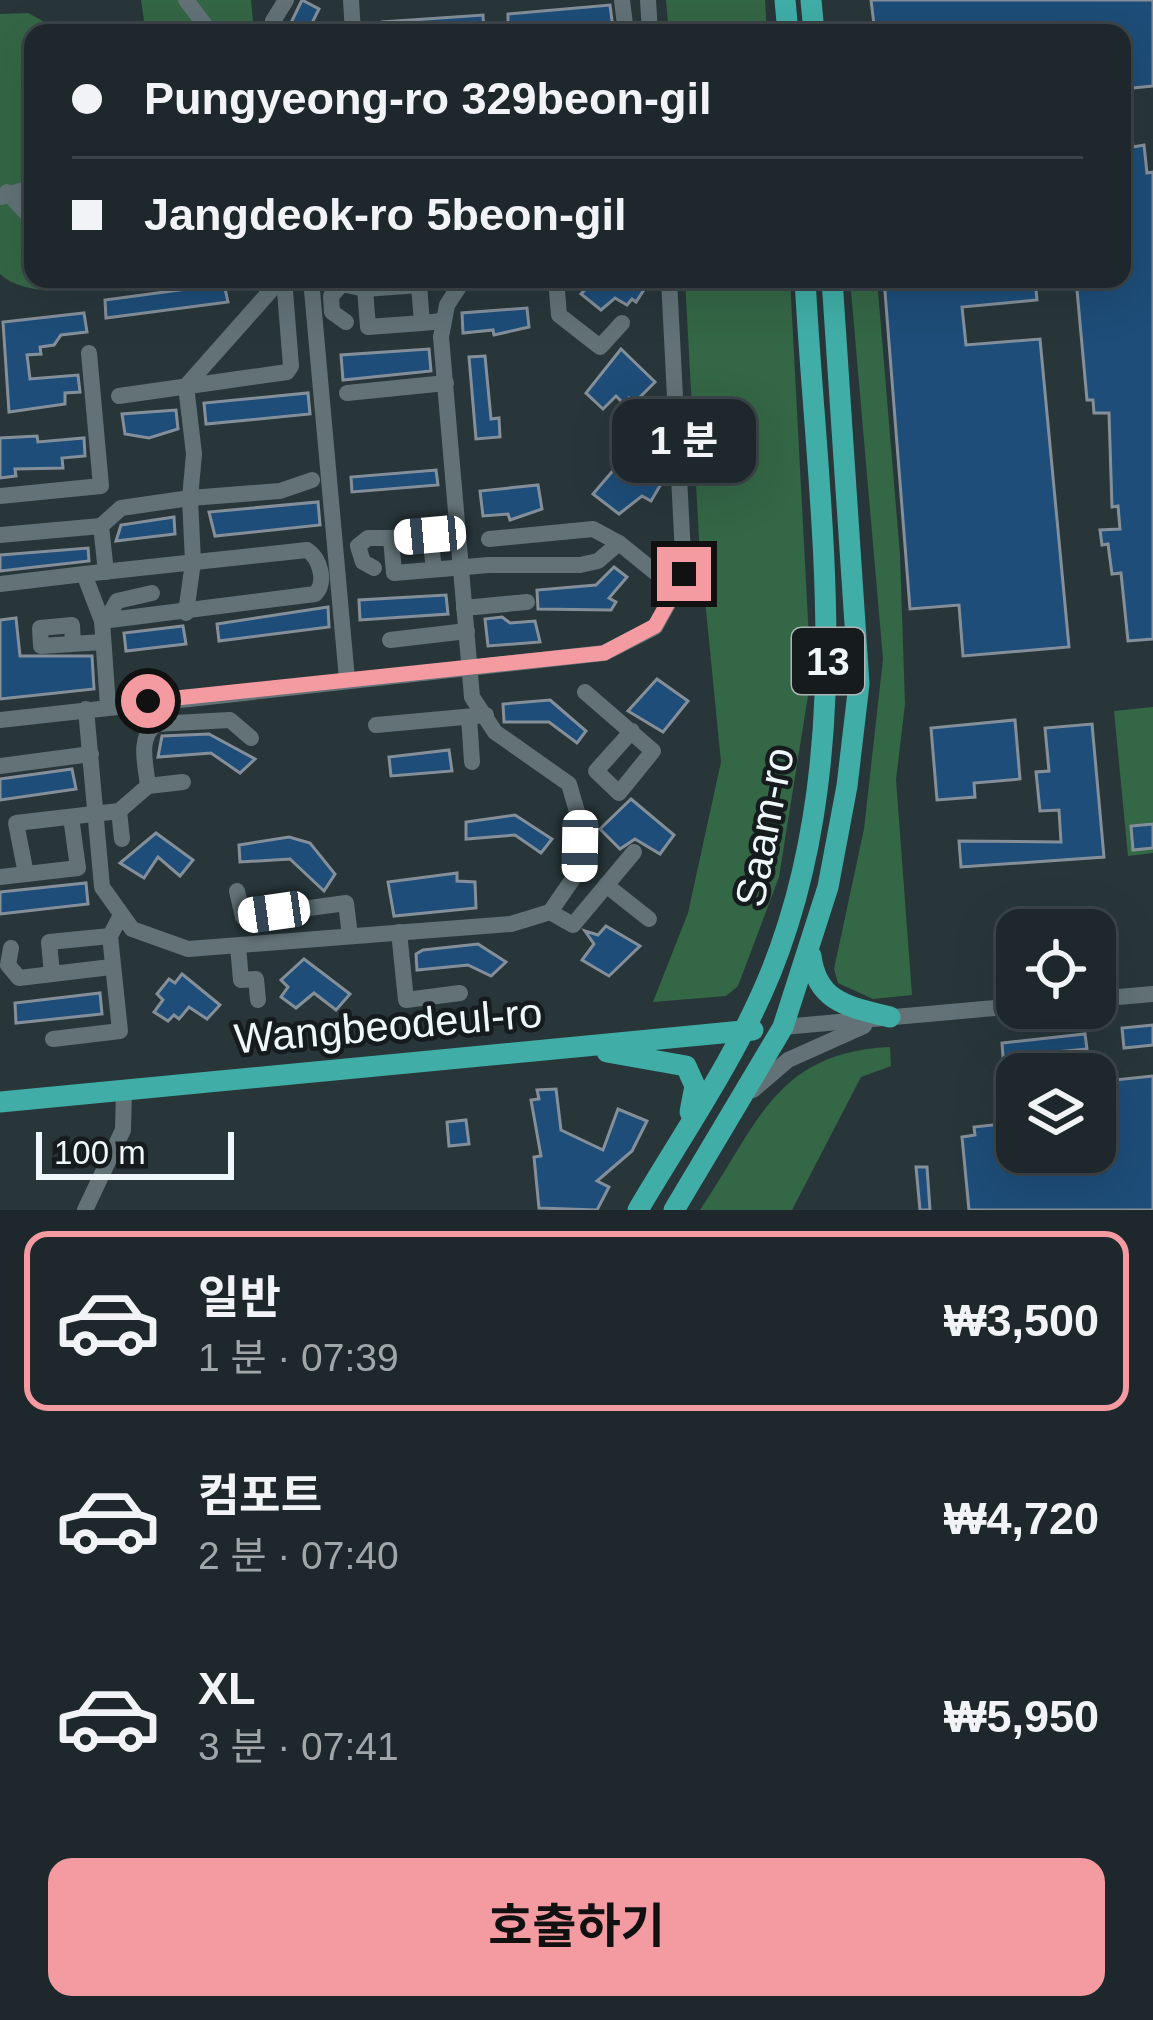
<!DOCTYPE html>
<html lang="ko">
<head>
<meta charset="utf-8">
<style>
	body { margin:0; font-family:Arial,"Noto Sans KR",sans-serif; background:#263034; color:#f1f3f6; height:100vh; display:flex; flex-direction:column; font-size:45px; white-space:nowrap }
	* { box-sizing:border-box; margin:0 }
	p { font-size:39px; color:#a1a6a9 }
	.icon { flex:none; width:66px; height:66px; fill:none; stroke:currentColor; stroke-width:2; stroke-linecap:round; stroke-linejoin:round }
	.map { position:relative; height:1210px; overflow:hidden }
	.sheet { display:flex; flex-direction:column; background:#1e282c; flex:1 }
	.sheet>* { flex:none }
	.guide { position:absolute; left:24px; top:24px; width:1107px; height:264px; border-radius:24px; box-shadow:0 12px 48px #0002,0 0 0 3px #3c4448; display:grid; align-content:center; height:264px; padding:0 48px; background:#1e282c }
	.fabs { position:absolute; left:996px; top:909px; display:grid; gap:24px }
	.fabs a { display:grid; place-items:center; width:120px; height:120px; border-radius:24px; background:#1e282c; box-shadow:0 12px 48px #0002,0 0 0 3px #3c4448; font-size:60px }
	.scale { position:absolute; left:36px; bottom:30px; width:198px; box-sizing:border-box; padding-left:12px; border:6px solid #eef7f9; border-top:0; font-size:33px; line-height:42px; white-space:nowrap; color:#eef7f9; -webkit-text-stroke:9px #161c1e; paint-order:stroke }
	.end { position:absolute; width:54px; height:54px; margin:-27px; border:15px solid #f49aa1; background:#111; box-shadow:0 0 0 6px #111 }
	.from { border-radius:50% }
	.bubble { position:absolute; height:84px; border-radius:24px; background:#1e282c; box-shadow:0 12px 48px #0002,0 0 0 3px #3c4448; font-size:39px; font-weight:700; line-height:84px; text-align:center }
	.car { position:absolute; width:36px; height:72px; margin:-36px -18px; border-radius:15px; box-shadow:0 0 9px 3px #0007; background:linear-gradient(#fff 24%,#345 0 40%,#fff 0 76%,#345 0 86%,#fff 0) }
	.guide b { display:flex; align-items:center; gap:42px; height:114px; font-size:45px }
	.guide b+b { border-top:3px solid #3c4448 }
	.guide i { width:30px; height:30px; background:#f1f3f6 }
	ul { padding:21px 0 0; list-style:none }
	li { display:flex; align-items:center; gap:36px; height:180px; margin:0 24px 18px; padding:0 24px; border:6px solid transparent; border-radius:24px }
	li div { flex:1 }
	li b { display:block; font-size:45px }
	li em { font-style:normal; font-weight:700 }
	li.on { border-color:#f49aa1 }
	li>.icon { width:108px; height:108px; stroke-width:1.5 }
	.action { display:flex; gap:24px; margin-top:auto; padding:24px 48px }
	.action a { flex:1; height:138px; border-radius:24px; background:#f49aa1; color:#111; font-size:48px; font-weight:700; line-height:138px; text-align:center }
	.map>svg:first-child { display:block }
</style>
</head>
<body>
<div class="map">
<svg width="1153" height="1210" viewBox="0 0 1153 1210">
	<rect width="100%" height="100%" fill="#28363a"/>
	<g fill="#346746">
		<path d="M 141,0 L 251,0 L 254,33 L 138,33 L 144,20 Z"/>
		<path d="M 666,0 L 765,0 L 767,33 L 669,33 Z"/>
		<path d="M 28,13 L 65,33 L 33,33 L 33,279 L 110,279 C 82,293 24,297 0,274 L 0,14 Z"/>
		<path d="M 685,279 L 790,279 L 811,677 L 779,877 L 738,986 L 726,996 L 653,1002 L 688,913 L 721,762 L 699,539 Z"/>
		<path d="M 850,279 L 877,279 L 900,555 L 905,704 L 896,780 L 912,995 L 873,999 L 838,983 L 834,969 L 864,829 L 883,659 Z"/>
		<path d="M 1153,707 L 1153,853 L 1128,856 L 1114,711 Z"/>
		<path d="M 890,1047 L 891,1066 L 861,1077 L 792,1210 L 700,1210 C 757,1126 775,1052 890,1047 Z"/>
	</g>
	<g fill="#1d4d78" stroke="#848f9a" stroke-width="3">
		<path d="M 302,0 L 319,9 L 307,33 L 286,33 Z"/>
		<path d="M 871,0 L 1153,0 L 1153,86 L 1122,89 L 1122,33 L 875,33 Z"/>
		<path d="M 610,5 L 613,28 L 508,33 L 508,14 Z"/>
		<path d="M 483,15 L 484,33 L 381,33 L 382,22 Z"/>
		<path d="M 1122,113 L 1130,113 L 1133,147 L 1144,145 L 1147,173 L 1153,172 L 1153,639 L 1128,641 L 1121,573 L 1112,574 L 1108,544 L 1102,545 L 1100,530 L 1120,529 L 1118,506 L 1112,507 L 1109,413 L 1094,413 L 1093,400 L 1087,400 L 1076,279 L 1122,279 Z"/>
		<path d="M 585,279 L 651,279 L 636,302 L 632,299 L 627,305 L 615,298 L 601,310 L 581,294 L 590,285 Z"/>
		<path d="M 884,279 L 1035,279 L 1037,300 L 962,307 L 966,345 L 1040,339 L 1069,647 L 963,656 L 959,605 L 910,609 Z"/>
		<path d="M 224,284 L 228,302 L 106,318 L 105,300 Z"/>
		<path d="M 527,308 L 529,327 L 494,335 L 493,330 L 463,333 L 462,313 Z"/>
		<path d="M 84,313 L 87,332 L 61,335 L 54,345 L 40,347 L 41,354 L 27,355 L 30,379 L 78,375 L 80,392 L 65,393 L 65,404 L 9,412 L 3,322 Z"/>
		<path d="M 429,349 L 431,371 L 343,380 L 341,355 Z"/>
		<path d="M 621,349 L 655,382 L 635,402 L 629,398 L 624,404 L 616,396 L 603,409 L 586,393 Z"/>
		<path d="M 485,356 L 491,419 L 499,418 L 500,437 L 476,439 L 469,357 Z"/>
		<path d="M 308,393 L 310,414 L 206,424 L 204,403 Z"/>
		<path d="M 176,410 L 178,429 L 149,438 L 125,434 L 122,414 Z"/>
		<path d="M 37,436 L 38,442 L 84,438 L 85,456 L 62,458 L 63,468 L 15,469 L 16,476 L 0,478 L 0,438 Z"/>
		<path d="M 628,453 L 664,479 L 651,501 L 642,496 L 619,514 L 593,494 Z"/>
		<path d="M 436,470 L 438,485 L 352,492 L 351,477 Z"/>
		<path d="M 538,485 L 542,509 L 510,520 L 508,514 L 483,516 L 480,491 Z"/>
		<path d="M 318,502 L 320,525 L 215,536 L 209,512 Z"/>
		<path d="M 174,517 L 175,534 L 116,541 L 121,525 Z"/>
		<path d="M 88,548 L 89,561 L 0,571 L 0,555 Z"/>
		<path d="M 614,567 L 627,577 L 609,598 L 616,602 L 611,610 L 538,609 L 537,590 L 596,585 Z"/>
		<path d="M 446,595 L 448,614 L 360,620 L 359,600 Z"/>
		<path d="M 328,607 L 329,627 L 219,641 L 217,624 Z"/>
		<path d="M 502,617 L 510,623 L 535,621 L 540,642 L 488,646 L 485,619 Z"/>
		<path d="M 16,618 L 20,656 L 92,656 L 94,689 L 0,699 L 0,620 Z"/>
		<path d="M 183,626 L 186,644 L 126,651 L 124,633 Z"/>
		<path d="M 657,679 L 688,701 L 663,732 L 628,711 Z"/>
		<path d="M 550,700 L 586,731 L 577,743 L 549,722 L 504,722 L 503,704 Z"/>
		<path d="M 1015,720 L 1020,779 L 974,783 L 975,797 L 937,800 L 931,728 Z"/>
		<path d="M 1092,724 L 1104,857 L 961,867 L 959,841 L 1061,842 L 1059,810 L 1040,811 L 1036,772 L 1049,771 L 1045,728 Z"/>
		<path d="M 209,734 L 255,759 L 240,773 L 211,753 L 158,757 L 162,736 Z"/>
		<path d="M 449,750 L 452,771 L 391,776 L 389,757 Z"/>
		<path d="M 72,769 L 76,789 L 0,800 L 0,779 Z"/>
		<path d="M 631,799 L 674,835 L 660,854 L 635,839 L 620,849 L 600,829 Z"/>
		<path d="M 515,815 L 552,839 L 541,853 L 515,835 L 466,839 L 466,822 Z"/>
		<path d="M 1153,824 L 1153,848 L 1133,850 L 1131,826 Z"/>
		<path d="M 156,833 L 193,860 L 180,876 L 158,857 L 144,878 L 120,863 Z"/>
		<path d="M 289,837 L 310,843 L 335,874 L 324,891 L 290,859 L 240,862 L 239,845 Z"/>
		<path d="M 457,873 L 457,881 L 475,882 L 476,908 L 394,916 L 388,882 Z"/>
		<path d="M 86,883 L 88,904 L 0,914 L 0,892 Z"/>
		<path d="M 606,926 L 640,946 L 609,976 L 582,960 L 594,944 L 585,931 L 598,935 Z"/>
		<path d="M 478,944 L 506,962 L 491,976 L 468,965 L 417,970 L 416,954 L 423,950 Z"/>
		<path d="M 304,959 L 350,994 L 336,1010 L 314,993 L 296,1008 L 281,997 L 288,987 L 281,980 Z"/>
		<path d="M 182,974 L 220,1005 L 207,1019 L 189,1007 L 179,1019 L 174,1015 L 168,1021 L 154,1012 L 163,1000 L 157,994 L 169,979 L 175,983 Z"/>
		<path d="M 100,993 L 102,1014 L 16,1023 L 15,1003 Z"/>
		<path d="M 1153,1025 L 1153,1045 L 1124,1048 L 1122,1028 Z"/>
		<path d="M 1085,1034 L 1087,1049 L 1003,1057 L 1002,1043 Z"/>
		<path d="M 1153,1076 L 1153,1210 L 969,1210 L 962,1137 L 975,1135 L 974,1127 L 1002,1124 L 999,1093 L 1017,1091 L 1017,1152 L 1095,1152 L 1095,1082 Z"/>
		<path d="M 556,1089 L 561,1130 L 603,1150 L 618,1109 L 647,1121 L 632,1151 L 597,1181 L 609,1187 L 597,1210 L 539,1208 L 534,1157 L 541,1156 L 531,1100 L 539,1099 L 537,1090 Z"/>
		<path d="M 466,1120 L 469,1144 L 449,1146 L 447,1122 Z"/>
		<path d="M 916,1167 L 927,1167 L 930,1210 L 920,1210 Z"/>
	</g>
	<g fill="none" stroke-linecap="round" stroke-linejoin="round">
		<g stroke="#627276" stroke-width="16">
			<path d="M 186,0 L 211,33"/>
			<path d="M 351,0 L 353,33"/>
			<path d="M 622,0 L 626,33"/>
			<path d="M 648,0 L 650,33"/>
			<path d="M 273,21 L 286,0"/>
			<path d="M 7,192 L 33,220"/>
			<path d="M 1,197 L 33,187"/>
			<path d="M 311,279 L 347,679"/>
			<path d="M 556,279 L 559,315 L 600,347 L 622,323"/>
			<path d="M 346,322 L 332,312 L 331,296 L 342,284 L 365,289"/>
			<path d="M 422,323 L 368,327 L 365,289 L 419,285 L 422,323 L 442,321"/>
			<path d="M 347,393 L 446,383"/>
			<path d="M 119,396 L 287,372 L 291,366 L 284,279"/>
			<path d="M 0,496 L 101,486 L 89,353"/>
			<path d="M 0,535 L 101,526"/>
			<path d="M 489,539 L 593,529 L 619,543"/>
			<path d="M 374,568 L 363,562 L 358,546 L 368,538 L 391,538"/>
			<path d="M 434,569 L 430,535 L 391,538 L 394,573 L 489,565 L 580,565 L 598,561 L 619,543 L 656,573"/>
			<path d="M 106,572 L 101,526 L 121,508 L 190,498 L 194,454 L 186,386 L 281,279"/>
			<path d="M 84,574 L 307,550 C 320,558 327,583 315,594 L 102,621 L 108,706"/>
			<path d="M 0,584 L 84,574 L 102,621"/>
			<path d="M 464,608 L 527,602"/>
			<path d="M 186,613 L 193,562 L 190,498 L 280,491 L 312,480"/>
			<path d="M 106,621 L 117,601 L 152,593"/>
			<path d="M 390,640 L 467,631"/>
			<path d="M 73,644 L 72,625 L 40,628 L 41,646 L 103,642"/>
			<path d="M 585,692 L 653,751 L 619,793 L 596,771 L 632,731"/>
			<path d="M 86,709 L 102,887 L 132,929 L 188,949 L 511,924 L 550,912 L 579,870 L 580,822 L 569,784 L 495,732 L 472,697 L 441,337 L 447,305 L 464,279"/>
			<path d="M 469,717 L 472,762"/>
			<path d="M 0,720 L 604,653 L 655,627 L 684,575 L 669,279"/>
			<path d="M 376,725 L 486,715"/>
			<path d="M 0,766 L 91,754"/>
			<path d="M 148,786 C 146,765 137,738 156,724 L 230,720 L 251,738"/>
			<path d="M 119,811 L 122,839"/>
			<path d="M 26,874 L 16,823 L 119,811 L 148,786 L 183,782"/>
			<path d="M 0,877 L 78,868 L 71,817"/>
			<path d="M 606,885 L 649,919"/>
			<path d="M 237,891 L 243,917 L 346,903 L 350,936"/>
			<path d="M 550,912 L 573,925 L 634,852"/>
			<path d="M 399,932 L 406,1000 L 460,993"/>
			<path d="M 238,946 L 241,980 L 256,979 L 258,1000"/>
			<path d="M 11,948 L 8,965 L 19,978 L 111,967"/>
			<path d="M 52,974 L 49,942 L 110,936"/>
			<path d="M 1095,999 L 1153,994"/>
			<path d="M 783,1027 L 1017,1006"/>
			<path d="M 53,1039 L 120,1031 L 110,936 L 120,917"/>
			<path d="M 753,1090 L 788,1060 L 864,1026"/>
			<path d="M 85,1210 L 123,1130 L 124,1090"/>
		</g>
		<g stroke="#40aea7" stroke-width="21">
			<path d="M 785,0 L 788,33"/>
			<path d="M 811,0 L 814,33"/>
			<path d="M 811,956 C 817,1003 850,1007 890,1017"/>
			<path d="M 607,1052 L 686,1066 L 695,1086 L 690,1112"/>
			<path d="M 0,1102 L 753,1030"/>
			<path d="M 638,1210 C 684,1132 737,1056 771,972 C 860,751 817,509 805,279"/>
			<path d="M 674,1210 L 783,1027 L 828,887 L 847,786 L 859,684 L 832,279"/>
		</g>
	</g>
	<g fill="none" stroke-linecap="round" stroke-linejoin="round">
		<path stroke="#f49aa1" stroke-width="15" d="M 148,701 L 604,653 L 655,626 L 684,574"/>
	</g>
	<g text-anchor="middle" stroke-width="9" stroke-linejoin="round" paint-order="stroke">
		<rect fill="#161c1e" stroke="#adb5b7" stroke-width="3" x="792" y="628" width="72" height="66" rx="9"/>
		<g font-size="39" font-weight="bold" fill="#eef7f9">
			<text x="828" y="675">13</text>
		</g>
		<g font-size="42" fill="#eef7f9" stroke="#161c1e">
			<text transform="translate(764 827) rotate(-79)" y="15">Saam-ro</text>
			<text transform="translate(388 1025) rotate(-5)" y="15">Wangbeodeul-ro</text>
		</g>
	</g>
</svg>
<div class="fabs">
<a><svg class="icon" aria-label="locate" viewBox="0 0 24 24"><circle cx="12" cy="12" r="6"/><path d="M12 2v4M12 18v4M2 12h4M18 12h4"/></svg></a>
<a><svg class="icon" aria-label="layers" viewBox="0 0 24 24"><path d="M12 4l9 5-9 5-9-5zM3 14l9 5 9-5"/></svg></a>
</div>
<div class="scale">100 m</div>
<i class="end from" style="left:148px;top:701px"></i>
<i class="end" style="left:684px;top:574px"></i>
<div class="bubble" style="left:612px;top:399px;width:144px">1 분</div>
<i class="car" style="left:430px;top:535px;rotate:265deg"></i>
<i class="car" style="left:580px;top:846px;rotate:181deg"></i>
<i class="car" style="left:274px;top:912px;rotate:262deg"></i>
<div class="guide">
<b><i class="from"></i>Pungyeong-ro 329beon-gil</b>
<b><i></i>Jangdeok-ro 5beon-gil</b>
</div>
</div>
<section class="sheet">
<ul>
<li class="on"><svg class="icon" aria-label="car" viewBox="0 0 24 24"><path d="M5 17H2v-5l4-1 3-4h7l3 4 3 1v5h-3M9 17h6M6 11h13"/><circle cx="7" cy="17" r="2"/><circle cx="17" cy="17" r="2"/></svg><div><b>일반</b><p>1 분 · 07:39</p></div><em>₩3,500</em></li>
<li><svg class="icon" aria-label="car" viewBox="0 0 24 24"><path d="M5 17H2v-5l4-1 3-4h7l3 4 3 1v5h-3M9 17h6M6 11h13"/><circle cx="7" cy="17" r="2"/><circle cx="17" cy="17" r="2"/></svg><div><b>컴포트</b><p>2 분 · 07:40</p></div><em>₩4,720</em></li>
<li><svg class="icon" aria-label="car" viewBox="0 0 24 24"><path d="M5 17H2v-5l4-1 3-4h7l3 4 3 1v5h-3M9 17h6M6 11h13"/><circle cx="7" cy="17" r="2"/><circle cx="17" cy="17" r="2"/></svg><div><b>XL</b><p>3 분 · 07:41</p></div><em>₩5,950</em></li>
</ul>
<div class="action"><a>호출하기</a></div>
</section>
</body>
</html>
